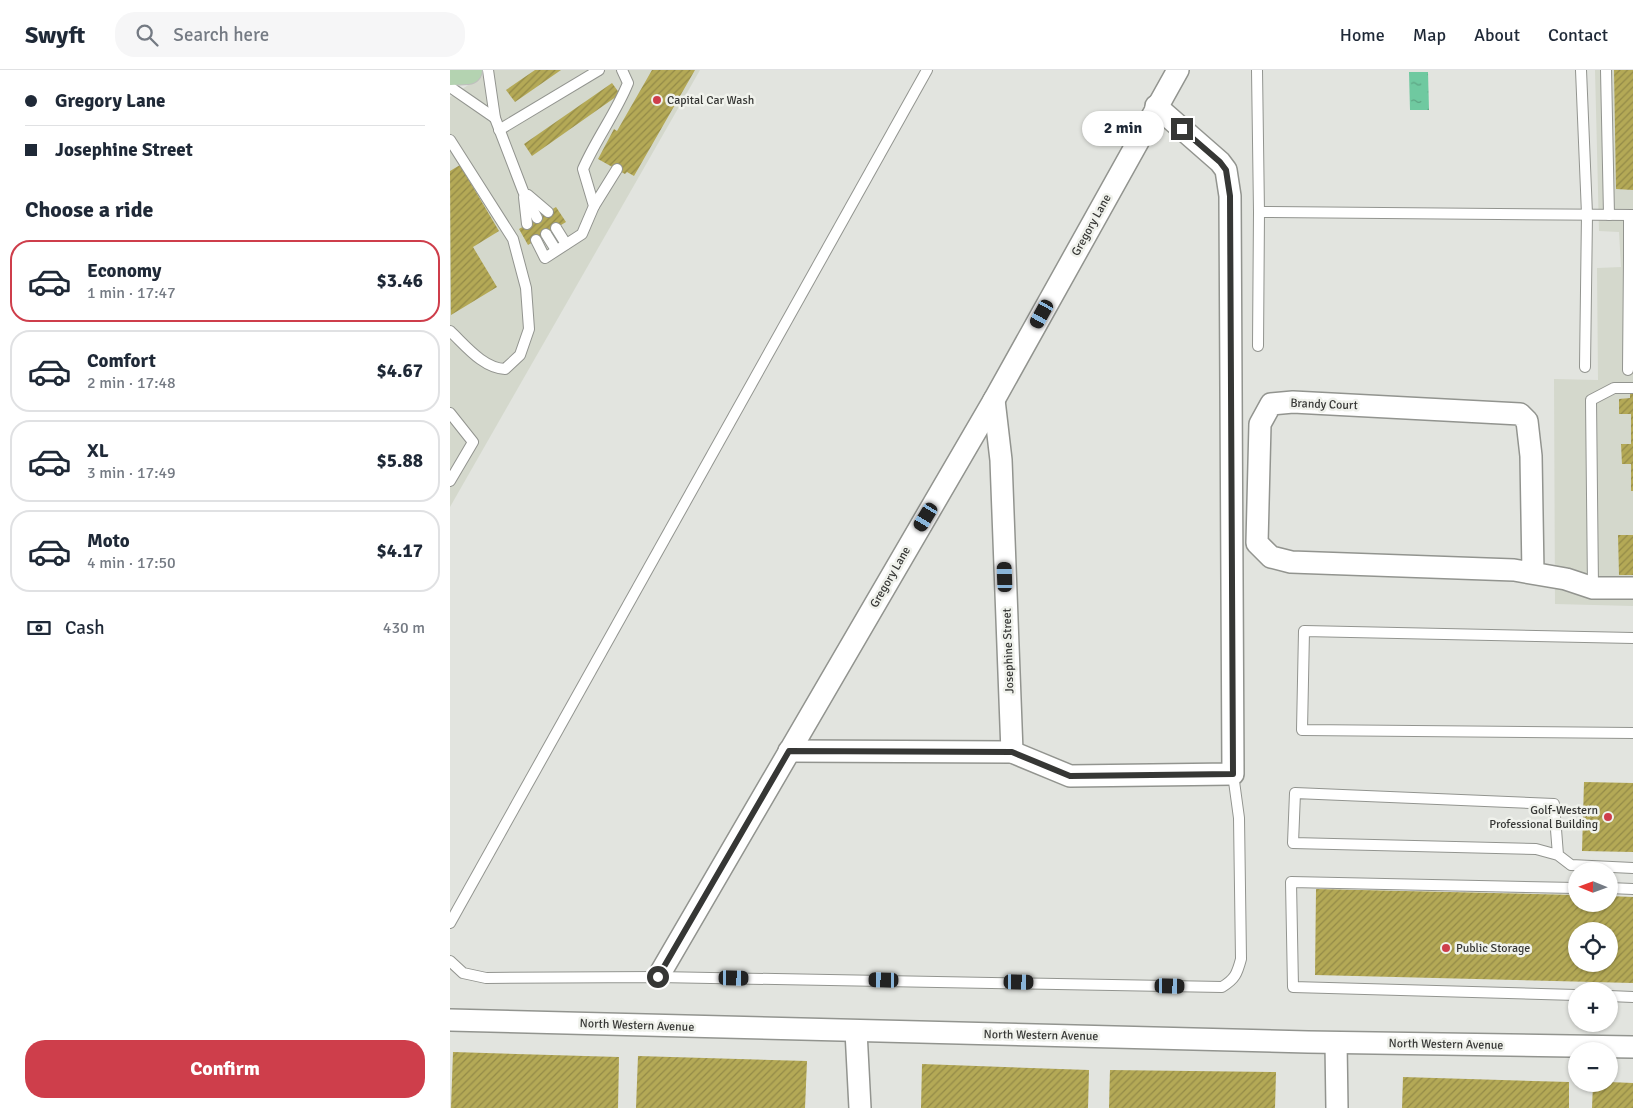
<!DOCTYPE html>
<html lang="en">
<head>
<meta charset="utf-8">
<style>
	body { margin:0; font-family:Signika,sans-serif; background:#f6f6f7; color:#1f2937; height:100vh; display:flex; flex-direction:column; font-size:19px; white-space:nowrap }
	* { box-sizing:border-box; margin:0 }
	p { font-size:16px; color:#747a83 }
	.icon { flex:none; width:28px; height:28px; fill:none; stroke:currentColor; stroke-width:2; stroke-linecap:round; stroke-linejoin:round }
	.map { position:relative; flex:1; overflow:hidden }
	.details { display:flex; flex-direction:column; background:#fff; width:450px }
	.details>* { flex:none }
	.top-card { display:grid; align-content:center; height:110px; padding:0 25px; background:#fff }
	.needle { width:32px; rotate:271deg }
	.controls { position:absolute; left:1118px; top:792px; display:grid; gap:10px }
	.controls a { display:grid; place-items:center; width:50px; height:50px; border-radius:50%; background:#fff; box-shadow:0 1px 4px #0004; font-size:25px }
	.end { position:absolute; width:22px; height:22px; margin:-11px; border:6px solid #363735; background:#fff; box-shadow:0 0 0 2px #fff }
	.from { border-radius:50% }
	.bubble { position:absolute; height:35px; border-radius:18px; background:#fff; box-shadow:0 1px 4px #0004; font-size:16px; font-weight:800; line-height:35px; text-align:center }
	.car { position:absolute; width:15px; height:30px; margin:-15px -8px; border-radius:6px; box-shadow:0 0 4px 1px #0007; background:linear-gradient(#222 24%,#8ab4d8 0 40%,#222 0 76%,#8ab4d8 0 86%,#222 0) }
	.top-card b { display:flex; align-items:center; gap:18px; height:48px; font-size:19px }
	.top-card b+b { border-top:1px solid #e0e1e3 }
	.top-card i { width:12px; height:12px; background:#1f2937 }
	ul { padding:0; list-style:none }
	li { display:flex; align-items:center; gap:15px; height:82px; margin:0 10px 8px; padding:0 15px; border:2px solid #e0e1e3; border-radius:20px }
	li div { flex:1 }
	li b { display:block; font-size:19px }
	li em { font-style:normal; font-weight:800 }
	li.active { border-color:#ce3e4b }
	li>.icon { width:45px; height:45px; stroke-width:1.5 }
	h2 { padding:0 25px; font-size:22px; line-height:60px }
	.pay { display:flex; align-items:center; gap:12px; height:55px; padding:0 25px; font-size:19px }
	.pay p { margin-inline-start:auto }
	.action { display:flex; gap:10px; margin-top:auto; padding:10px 25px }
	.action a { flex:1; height:58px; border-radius:20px; background:#ce3e4b; color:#fff; font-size:20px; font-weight:800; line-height:58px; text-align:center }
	header { display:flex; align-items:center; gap:30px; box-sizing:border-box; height:70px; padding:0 25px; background:#fff; border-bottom:1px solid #e0e1e3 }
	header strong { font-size:24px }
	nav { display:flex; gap:28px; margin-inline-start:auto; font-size:18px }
	.search { width:350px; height:45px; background:#f6f6f7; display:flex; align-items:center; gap:12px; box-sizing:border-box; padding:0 18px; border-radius:20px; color:#747a83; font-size:19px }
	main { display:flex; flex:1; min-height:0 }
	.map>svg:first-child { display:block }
</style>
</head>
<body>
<header>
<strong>Swyft</strong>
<div class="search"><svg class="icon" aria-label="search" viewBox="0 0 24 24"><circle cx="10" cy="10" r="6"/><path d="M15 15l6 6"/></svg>Search here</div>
<nav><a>Home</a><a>Map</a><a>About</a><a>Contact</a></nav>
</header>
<main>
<section class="details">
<div class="top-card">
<b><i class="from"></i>Gregory Lane</b>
<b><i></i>Josephine Street</b>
</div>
<h2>Choose a ride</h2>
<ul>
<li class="active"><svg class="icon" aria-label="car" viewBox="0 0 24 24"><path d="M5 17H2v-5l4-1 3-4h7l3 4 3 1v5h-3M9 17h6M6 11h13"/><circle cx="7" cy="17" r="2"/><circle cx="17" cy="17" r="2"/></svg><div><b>Economy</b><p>1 min · 17:47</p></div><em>$3.46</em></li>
<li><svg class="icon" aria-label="car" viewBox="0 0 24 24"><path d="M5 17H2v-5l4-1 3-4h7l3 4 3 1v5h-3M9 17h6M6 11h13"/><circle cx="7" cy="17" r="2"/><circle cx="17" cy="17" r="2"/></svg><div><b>Comfort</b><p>2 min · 17:48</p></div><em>$4.67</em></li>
<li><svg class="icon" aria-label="car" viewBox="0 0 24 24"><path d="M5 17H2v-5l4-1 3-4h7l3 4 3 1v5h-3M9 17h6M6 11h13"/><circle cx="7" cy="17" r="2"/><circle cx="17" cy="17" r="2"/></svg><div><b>XL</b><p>3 min · 17:49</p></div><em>$5.88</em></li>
<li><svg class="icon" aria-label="car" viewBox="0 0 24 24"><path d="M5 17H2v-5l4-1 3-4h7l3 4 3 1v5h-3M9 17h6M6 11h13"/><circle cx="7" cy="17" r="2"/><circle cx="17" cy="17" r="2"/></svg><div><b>Moto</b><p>4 min · 17:50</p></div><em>$4.17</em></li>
</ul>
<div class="pay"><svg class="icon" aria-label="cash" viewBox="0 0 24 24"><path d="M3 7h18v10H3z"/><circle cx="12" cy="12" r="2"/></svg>Cash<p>430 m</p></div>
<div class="action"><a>Confirm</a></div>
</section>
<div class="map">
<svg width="1183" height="1038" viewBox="0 0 1183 1038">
	<defs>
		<pattern id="water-ripples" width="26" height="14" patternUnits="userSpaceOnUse" patternTransform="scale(1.25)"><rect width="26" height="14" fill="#6fc9a0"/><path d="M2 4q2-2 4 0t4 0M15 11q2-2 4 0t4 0" fill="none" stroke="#5ca483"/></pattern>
		<pattern id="building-hatch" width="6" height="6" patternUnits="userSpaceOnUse" patternTransform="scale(1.25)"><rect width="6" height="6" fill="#b4a956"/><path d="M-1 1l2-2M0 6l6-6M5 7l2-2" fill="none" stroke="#938a48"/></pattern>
	</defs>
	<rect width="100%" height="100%" fill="#e2e4df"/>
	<g fill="#d4d8cc">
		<path d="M 41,0 L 250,0 L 0,437 L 0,27 Z"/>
		<path d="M 1145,0 L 1183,0 L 1183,536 L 1105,534 L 1104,309 L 1148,310 L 1147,198 L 1171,197 L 1169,162 L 1149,161 Z"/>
	</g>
	<path fill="url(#water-ripples)" d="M 959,2 L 978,2 L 979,40 L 960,40 Z"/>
	<g fill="url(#building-hatch)" fill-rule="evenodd">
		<path d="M 85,0 L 111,0 L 65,32 L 56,20 Z"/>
		<path d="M 202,0 L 245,0 L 184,106 L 177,102 L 175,104 L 148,89 L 164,59 L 167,61 Z"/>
		<path d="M 1164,0 L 1183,0 L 1183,120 L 1166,119 Z"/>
		<path d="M 162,13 L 170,24 L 82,86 L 74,74 Z"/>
		<path d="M 10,95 L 49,161 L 23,177 L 47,217 L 1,245 L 0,101 Z"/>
		<path d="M 106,137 L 116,152 L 78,175 L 69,159 Z"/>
		<path d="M 1180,324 L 1183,324 L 1183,421 L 1181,421 L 1181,394 L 1172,394 L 1171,374 L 1181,374 L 1181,344 L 1169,344 L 1169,329 L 1180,328 Z"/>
		<path d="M 1168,465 L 1183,465 L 1183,505 L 1169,505 Z"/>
		<path d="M 1134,712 L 1183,713 L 1183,782 L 1132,781 Z"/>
		<path d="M 866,819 L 1126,825 L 1126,834 L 1159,834 L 1159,826 L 1183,827 L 1183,913 L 865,905 ZM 1126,861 L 1159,861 L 1159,894 L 1126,894 Z"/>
		<path d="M 3,982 L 169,987 L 168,1038 L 1,1038 Z"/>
		<path d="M 188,986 L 357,991 L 355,1038 L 186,1038 Z"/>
		<path d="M 472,994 L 639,1000 L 638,1038 L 471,1038 Z"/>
		<path d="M 660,1000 L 826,1002 L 825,1038 L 659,1038 Z"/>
		<path d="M 953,1007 L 1119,1012 L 1119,1038 L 952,1038 Z"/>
		<path d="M 1159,1012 L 1183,1013 L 1183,1038 L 1142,1038 L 1143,1014 L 1159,1014 Z"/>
	</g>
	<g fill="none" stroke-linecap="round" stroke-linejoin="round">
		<g stroke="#92948f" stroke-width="12">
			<g id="service">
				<path d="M 38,0 L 45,48 L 73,121 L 87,148"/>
				<path d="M 807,0 L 809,142 L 808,276"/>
				<path d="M 1131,0 L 1137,144 L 1135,297"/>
				<path d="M 1156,0 L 1159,145"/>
				<path d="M 0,17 L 45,48"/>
				<path d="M 49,60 L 149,0"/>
				<path d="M 0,70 L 63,169 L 76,218 L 79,259 L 70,285 L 55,299 C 33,298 16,276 0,261"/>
				<path d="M 78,125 L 98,142"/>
				<path d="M 74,127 L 77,154"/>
				<path d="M 144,136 L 167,99"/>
				<path d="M 809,142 L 1183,145"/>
				<path d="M 1179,145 L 1179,188 L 1183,188"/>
				<path d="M 106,158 L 116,174"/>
				<path d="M 96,164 L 106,180"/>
				<path d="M 86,170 L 95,188 L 132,164 L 144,136 L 133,99 C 146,69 166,43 178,13 L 172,0"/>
				<path d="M 1178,300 L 1179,188"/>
				<path d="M 0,343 L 23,372 L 0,411"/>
				<path d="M 1143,518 L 1141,330 L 1164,318 L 1183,318"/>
				<path d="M 1183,568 L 854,561 L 852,660 L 1183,663"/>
				<path d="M 1108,785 L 1104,734 L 845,723 L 843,773 L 1086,779 L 1108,785 L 1121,795 L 1183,798"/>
				<path d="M 1126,818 L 841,812 L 843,917 L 1126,925"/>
				<path d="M 1159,818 L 1183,819"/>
				<path d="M 0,853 L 477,0"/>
				<path d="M 0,891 L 13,903 L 36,908 L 208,907 L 772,917 C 785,909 787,904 791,889 L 789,748 L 783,704"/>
				<path d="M 1159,926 L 1183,927"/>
			</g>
		</g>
		<g stroke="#92948f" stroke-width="24">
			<g id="minor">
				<path d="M 544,330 L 551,390 L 562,682"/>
				<path d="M 1083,503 L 1081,386 L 1077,351 L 1070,344 L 843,332 L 821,334 L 810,354 L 807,473 L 821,487 L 841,492 L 1064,500 L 1116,509 L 1143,518 L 1183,518"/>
				<path d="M 339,681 L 562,682 L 620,706 L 783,704 L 780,126 L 776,100 L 770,92 L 706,36"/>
				<path d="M 208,907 L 544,330 L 728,0"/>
				<path d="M 0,950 L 858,972 L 1183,977"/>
				<path d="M 406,961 L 410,1038"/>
				<path d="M 886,973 L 887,1038"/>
			</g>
		</g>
		<g stroke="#bfbfbe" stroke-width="30">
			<path id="primary" d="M 0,1 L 18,0"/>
		</g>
		<use href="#service" stroke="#fff" stroke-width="10"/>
		<use href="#minor" stroke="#fff" stroke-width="21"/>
		<use href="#primary" stroke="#b4d3b1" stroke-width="28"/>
	</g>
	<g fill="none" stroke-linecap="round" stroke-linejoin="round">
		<path stroke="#363735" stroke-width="6" d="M 208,907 L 339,681 L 562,682 L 620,706 L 783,704 L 780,126 L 776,100 L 770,92 L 732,59"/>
	</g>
	<g fill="#ce3e4b" stroke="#f0f2ec" stroke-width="2">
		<circle cx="207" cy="30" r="5"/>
		<circle cx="1158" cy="747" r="5"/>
		<circle cx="996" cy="878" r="5"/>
	</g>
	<g text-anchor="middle" stroke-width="5" stroke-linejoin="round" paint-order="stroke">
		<g font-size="12" fill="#363735" stroke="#f0f2ec" text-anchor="start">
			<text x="217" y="34">Capital Car Wash</text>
			<text x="1148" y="744" text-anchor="end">Golf-Western<tspan x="1148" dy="14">Professional Building</tspan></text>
			<text x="1006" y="882">Public Storage</text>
		</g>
		<g font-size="12" fill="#363735" stroke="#f0f2ec">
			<text transform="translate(641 155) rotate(-61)" y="4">Gregory Lane</text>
			<text transform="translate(874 334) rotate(2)" y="4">Brandy Court</text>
			<text transform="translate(440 507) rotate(-60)" y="4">Gregory Lane</text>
			<text transform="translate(558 581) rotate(-92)" y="4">Josephine Street</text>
			<text transform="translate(187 955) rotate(2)" y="4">North Western Avenue</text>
			<text transform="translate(591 965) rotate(1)" y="4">North Western Avenue</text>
			<text transform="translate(996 974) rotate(1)" y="4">North Western Avenue</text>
		</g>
	</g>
</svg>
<div class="controls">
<a><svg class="needle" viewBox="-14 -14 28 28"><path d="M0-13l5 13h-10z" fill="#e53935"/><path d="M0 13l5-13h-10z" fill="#747a83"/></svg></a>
<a><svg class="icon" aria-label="locate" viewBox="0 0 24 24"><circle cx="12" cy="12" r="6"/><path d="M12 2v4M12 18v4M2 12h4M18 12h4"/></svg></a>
<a>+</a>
<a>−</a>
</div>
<i class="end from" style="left:208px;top:907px"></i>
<i class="end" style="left:732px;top:59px"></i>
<div class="bubble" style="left:632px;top:41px;width:82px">2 min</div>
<i class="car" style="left:592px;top:244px;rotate:209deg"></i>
<i class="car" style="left:476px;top:447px;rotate:211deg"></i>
<i class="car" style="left:555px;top:507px;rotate:358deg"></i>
<i class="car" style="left:284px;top:908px;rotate:91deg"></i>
<i class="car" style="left:434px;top:910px;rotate:271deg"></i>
<i class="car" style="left:569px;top:912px;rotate:91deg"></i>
<i class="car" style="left:720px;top:916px;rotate:91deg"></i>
</div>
</main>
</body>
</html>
